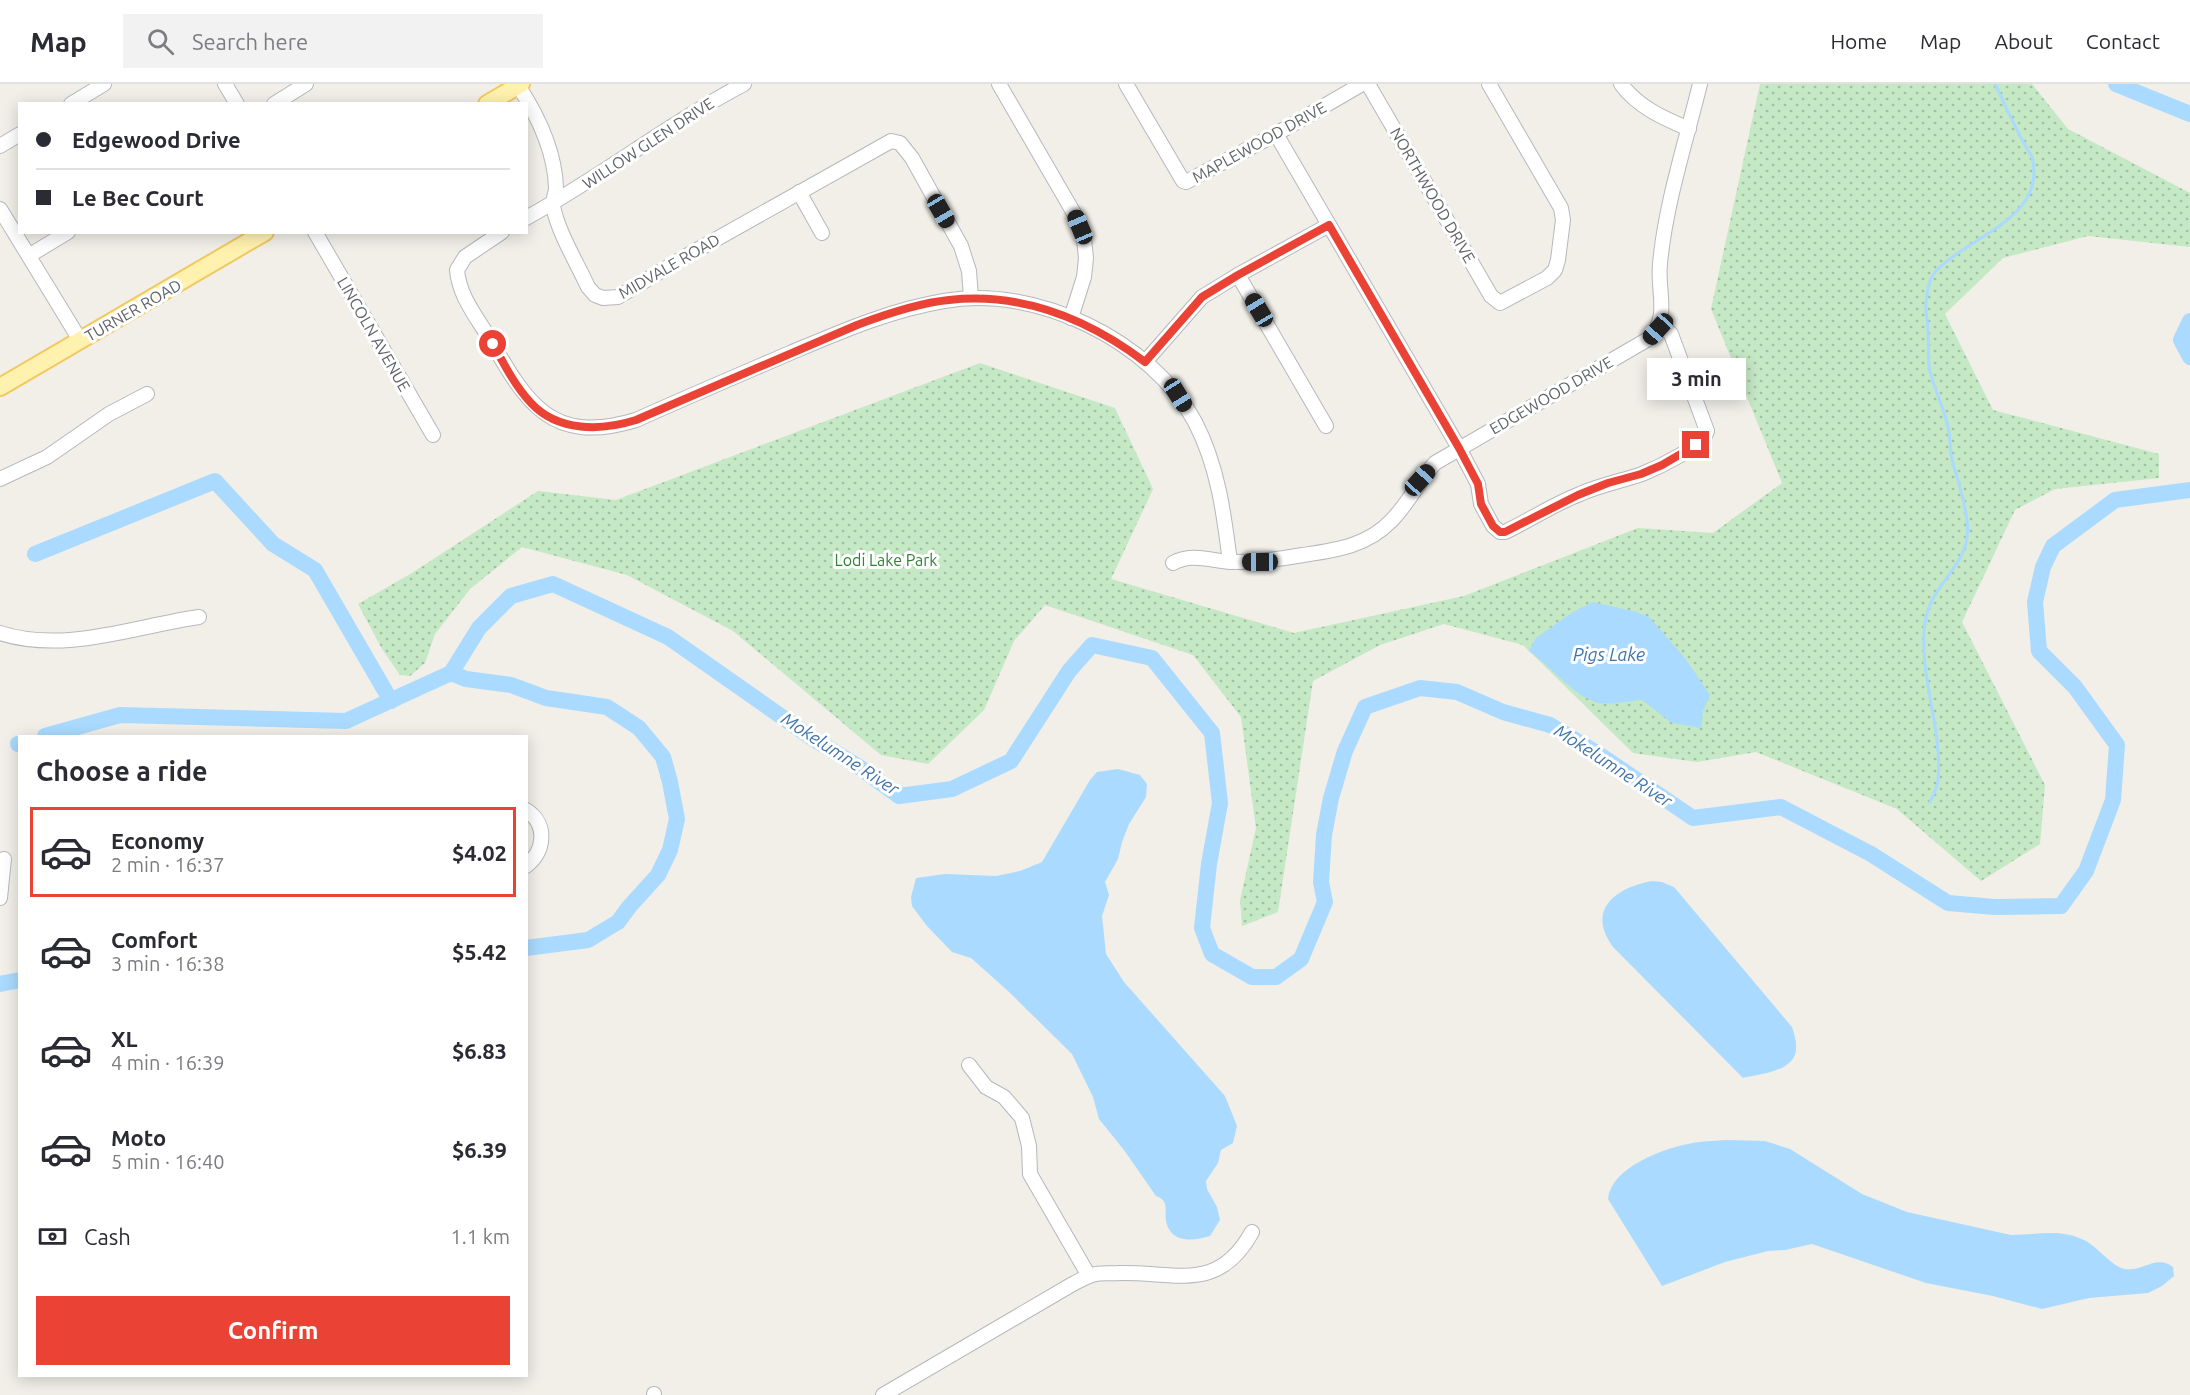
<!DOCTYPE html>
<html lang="en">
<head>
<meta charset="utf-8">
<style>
	body { margin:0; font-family:Ubuntu,sans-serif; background:#f2f2f3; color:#2b2b33; height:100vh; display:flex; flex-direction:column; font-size:22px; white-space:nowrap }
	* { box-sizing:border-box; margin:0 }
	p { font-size:20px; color:#7c7c81 }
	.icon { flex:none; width:33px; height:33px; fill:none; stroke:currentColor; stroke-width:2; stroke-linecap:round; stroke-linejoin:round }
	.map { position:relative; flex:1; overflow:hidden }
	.details { position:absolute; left:18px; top:651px; width:510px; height:642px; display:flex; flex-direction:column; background:#fff; border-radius:0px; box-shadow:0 3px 15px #0003 }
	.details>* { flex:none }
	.top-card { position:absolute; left:18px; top:18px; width:510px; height:132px; border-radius:0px; box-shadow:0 3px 15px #0003; display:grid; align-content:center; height:132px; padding:0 18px; background:#fff }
	.end { position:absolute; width:27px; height:27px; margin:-14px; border:8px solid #ea4335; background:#fff; box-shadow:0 0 0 3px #fff }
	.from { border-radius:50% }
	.bubble { position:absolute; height:42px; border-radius:0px; background:#fff; box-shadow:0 3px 15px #0003; font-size:20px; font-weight:700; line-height:42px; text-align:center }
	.car { position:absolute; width:18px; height:36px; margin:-18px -9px; border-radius:8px; box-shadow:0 0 4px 2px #0007; background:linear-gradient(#222 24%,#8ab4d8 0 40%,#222 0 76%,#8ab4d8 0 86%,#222 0) }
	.top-card b { display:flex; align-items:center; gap:21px; height:57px; font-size:22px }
	.top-card b+b { border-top:2px solid #e1e1e2 }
	.top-card i { width:15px; height:15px; background:#2b2b33 }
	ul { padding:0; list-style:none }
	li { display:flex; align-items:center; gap:18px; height:90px; margin:0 12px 9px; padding:0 6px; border:3px solid transparent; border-radius:0px }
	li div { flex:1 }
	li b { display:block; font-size:22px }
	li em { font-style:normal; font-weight:700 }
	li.on { border-color:#ea4335 }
	li>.icon { width:54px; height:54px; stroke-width:1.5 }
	h2 { padding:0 18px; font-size:27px; line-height:72px }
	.pay { display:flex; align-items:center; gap:15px; height:66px; padding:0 18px; font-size:22px }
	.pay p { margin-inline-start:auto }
	.button { display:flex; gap:12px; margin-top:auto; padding:12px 18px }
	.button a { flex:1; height:69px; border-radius:0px; background:#ea4335; color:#fff; font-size:24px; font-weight:700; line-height:69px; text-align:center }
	header { display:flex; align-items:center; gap:36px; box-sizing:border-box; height:84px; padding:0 30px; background:#fff; border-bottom:2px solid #e1e1e2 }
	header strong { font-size:28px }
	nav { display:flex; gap:33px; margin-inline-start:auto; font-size:21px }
	.search { width:420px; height:54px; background:#f2f2f3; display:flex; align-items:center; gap:15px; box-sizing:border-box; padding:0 21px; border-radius:0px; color:#7c7c81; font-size:22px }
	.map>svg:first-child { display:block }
</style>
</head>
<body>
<header>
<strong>Map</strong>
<div class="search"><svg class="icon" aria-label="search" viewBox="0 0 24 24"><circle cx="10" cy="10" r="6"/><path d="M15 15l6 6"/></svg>Search here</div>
<nav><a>Home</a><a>Map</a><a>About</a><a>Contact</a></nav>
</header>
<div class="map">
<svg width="2190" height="1311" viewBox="0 0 2190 1311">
	<defs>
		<pattern id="park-dots" width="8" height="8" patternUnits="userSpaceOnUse" patternTransform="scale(1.5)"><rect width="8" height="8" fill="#c5e8c5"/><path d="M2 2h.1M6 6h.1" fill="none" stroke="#a3c0a4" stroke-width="1.8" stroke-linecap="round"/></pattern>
	</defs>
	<rect width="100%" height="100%" fill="#f1efe8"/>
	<path fill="url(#park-dots)" d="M 1760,0 L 2032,0 L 2068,45 L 2190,109 L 2190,163 L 2088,152 L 2003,174 L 1945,230 L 1993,326 L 2159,370 L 2159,394 L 2055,405 L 2015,426 L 1962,538 L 2045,701 L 2040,760 L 1981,797 L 1897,725 L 1756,668 L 1697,678 L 1633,669 L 1523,561 L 1444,540 L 1380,561 L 1313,597 L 1278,828 L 1242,842 L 1240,816 L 1256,744 L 1241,633 L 1193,571 L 1045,521 L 1014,557 L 984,626 L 928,680 L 881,671 L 733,547 L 627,491 L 522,463 L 470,505 L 435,550 L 425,579 L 410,592 L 400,591 L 382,565 L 358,520 L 412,489 L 538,407 L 616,416 L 980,279 L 1115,324 L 1153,405 L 1111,495 L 1294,549 L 1464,512 L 1638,444 L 1713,449 L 1782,399 L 1711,225 Z"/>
	<g fill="#aadaff">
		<path d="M 1593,518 L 1636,528 L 1649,533 L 1684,573 L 1710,611 L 1703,627 L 1701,644 L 1672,639 L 1642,616 C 1630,617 1606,622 1595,618 C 1571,609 1550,582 1529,567 L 1536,554 L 1573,528 Z"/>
		<path d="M 1118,685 L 1140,691 L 1147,700 L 1146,713 L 1129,740 L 1122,758 L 1118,775 L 1105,798 L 1109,811 L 1102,832 L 1106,870 L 1124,898 L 1225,1012 L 1237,1042 L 1233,1059 L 1221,1066 L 1218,1079 L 1206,1097 L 1207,1105 L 1217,1123 L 1220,1136 L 1210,1152 C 1193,1157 1171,1160 1166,1137 C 1164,1126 1170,1117 1156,1112 L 1124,1066 L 1099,1035 L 1093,1013 L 1072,970 L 1008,907 L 971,874 L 952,868 L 927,842 L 912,822 L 911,813 L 916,794 L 945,790 L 996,792 L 1020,787 L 1042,778 L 1090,696 L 1097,688 Z"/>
		<path d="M 1652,797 L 1662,798 L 1674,803 L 1792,943 C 1794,949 1796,955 1796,962 C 1798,987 1761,990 1743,994 L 1613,863 C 1586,826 1615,804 1652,797 Z"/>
		<path d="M 1726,1056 L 1765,1057 L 1790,1065 L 1862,1110 L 1907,1128 L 2011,1151 C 2037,1151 2059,1144 2084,1156 C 2097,1162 2112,1183 2125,1185 C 2143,1188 2156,1170 2173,1183 L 2174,1192 L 2162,1202 L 2148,1209 L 2089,1214 L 2042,1225 L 1993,1212 L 1926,1199 L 1812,1160 L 1785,1166 L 1768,1167 L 1725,1178 L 1662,1202 L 1608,1115 C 1611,1084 1662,1065 1688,1060 C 1700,1057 1713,1057 1726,1056 Z"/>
	</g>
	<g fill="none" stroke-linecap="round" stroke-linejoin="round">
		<path stroke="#aadaff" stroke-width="3" d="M 1930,718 C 1933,711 1937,704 1938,697 C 1943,644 1918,592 1925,539 C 1931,496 1973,482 1967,437 C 1965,417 1958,398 1953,379 C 1949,366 1951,352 1947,339 C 1943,322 1934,305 1930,287 C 1927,274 1929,260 1928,247 C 1928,237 1925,229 1926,220 C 1927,208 1928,195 1937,186 C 1969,152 2048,134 2032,73 C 2030,69 2027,65 2025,61 C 2014,41 2005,21 1995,0"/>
		<g stroke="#aadaff" stroke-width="16">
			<path d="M 2116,0 L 2190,30"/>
			<path d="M 2190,237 L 2181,256 L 2190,273"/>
			<path d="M 35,470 L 215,397 L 273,460 L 315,486 L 391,617"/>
			<path d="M 45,652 L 120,631 L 346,637 L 451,589"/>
			<path d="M 18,660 L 20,660"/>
			<path d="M 526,864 L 588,856 L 618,838 L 629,823 L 658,791 L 670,766 L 677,735 L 670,698 L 663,673 L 639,644 L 607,623 L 546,614 L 511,601 L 466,595 L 451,589 L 479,544 L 511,512 L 553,500 L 668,553 L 812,654 L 859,683 L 899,712 L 952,705 L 1011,677 L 1069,587 L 1092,561 L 1152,574 L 1212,649 L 1220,719 L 1209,780 L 1202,844 L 1212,870 L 1252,893 L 1276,893 L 1301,875 L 1325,818 L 1321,798 L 1324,751 L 1331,714 L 1345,667 L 1365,623 L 1420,604 L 1457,608 L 1503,628 L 1550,641 L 1597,669 L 1693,734 L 1781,723 L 1871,770 L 1948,819 L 1995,823 L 2061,822 L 2086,787 L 2113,716 L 2117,661 L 2075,603 L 2039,567 L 2035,518 L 2043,483 L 2053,462 L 2115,416 L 2190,406"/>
			<path d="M 0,900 L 20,896"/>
		</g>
		<g stroke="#b5b8bc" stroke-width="16">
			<g id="minor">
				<path d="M 225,0 L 237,20"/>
				<path d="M 517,0 C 537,30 555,67 556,104 C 556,110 552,116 553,122 C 558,148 577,179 588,203 L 595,211 L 603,214 L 618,213 L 688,171 L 891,57 L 900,59 L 912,74 L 961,162 L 969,187 L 971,214"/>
				<path d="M 999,0 L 1075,131 L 1084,155 L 1086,174 L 1084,193 L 1071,234"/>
				<path d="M 1126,0 L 1183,97 L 1186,98 L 1276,50 L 1362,0"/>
				<path d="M 1368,0 L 1491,212 L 1500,219 L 1547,194 L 1555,186 L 1558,176 L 1563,136 L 1561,124 L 1489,0"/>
				<path d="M 1621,0 C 1638,23 1663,34 1689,45"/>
				<path d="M 71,20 L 104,0"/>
				<path d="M 274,20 L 306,0"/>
				<path d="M 1276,50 L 1459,364 L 1478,400 L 1481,420 L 1493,442 L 1500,448 L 1505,448 C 1530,436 1554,420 1580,410 C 1600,401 1622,397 1642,390 C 1657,384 1704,362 1707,347 L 1671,250 L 1660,240"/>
				<path d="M 0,62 L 20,50"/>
				<path d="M 799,108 L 822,149"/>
				<path d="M 0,125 L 80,256"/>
				<path d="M 526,134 C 601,93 668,40 744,0"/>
				<path d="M 315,148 L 433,351"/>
				<path d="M 502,148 L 465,173 L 457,186 C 459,211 475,231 488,252 C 526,318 550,362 636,336 C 687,313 739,291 790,269 C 840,248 890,226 944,217 C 1035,200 1152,257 1195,338 C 1218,382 1224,430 1230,478"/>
				<path d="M 30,171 L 68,148"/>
				<path d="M 1238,191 L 1326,342"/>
				<path d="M 1145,278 L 1202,213 L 1238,191 L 1329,141"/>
				<path d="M 0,395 L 47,373 L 109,330 L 147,310"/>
				<path d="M 1173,479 C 1193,468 1213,478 1235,478 C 1258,478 1280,475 1303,471 C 1336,466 1367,462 1391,437 C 1408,420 1419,397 1435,379 L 1650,254 C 1670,231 1657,208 1660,180 C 1665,122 1686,57 1700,0"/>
				<path d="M 0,549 C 65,570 135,542 199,533"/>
				<path d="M 526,726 C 548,740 545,767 526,782"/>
				<path d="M 0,814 L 4,775"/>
				<path d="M 969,981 L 986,1003 L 1004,1013 L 1022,1034 L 1029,1062 L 1030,1090 L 1089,1192"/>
				<path d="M 654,1310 L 654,1311"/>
				<path d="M 883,1311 L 1071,1201 C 1077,1198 1085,1193 1092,1191 C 1100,1188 1111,1190 1120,1189 C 1178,1188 1218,1209 1252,1148"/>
			</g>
		</g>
		<g stroke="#f2c960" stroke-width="20">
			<g id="major">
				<path d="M 487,20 L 521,0"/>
				<path d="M 0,303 L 265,148"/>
			</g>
		</g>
		<use href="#minor" stroke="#fff" stroke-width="14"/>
		<use href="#major" stroke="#fff2af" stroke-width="16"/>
	</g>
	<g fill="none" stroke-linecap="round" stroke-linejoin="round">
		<path stroke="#ea4335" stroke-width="8" d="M 493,260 C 504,280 515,302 531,319 C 558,348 601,347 636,336 L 857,241 C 886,230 918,219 949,216 C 1022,208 1088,235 1145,278 L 1202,213 L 1238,191 L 1329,141 L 1459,364 L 1478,400 L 1481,420 L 1493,442 L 1500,448 L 1505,448 L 1578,411 L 1608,399 L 1641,390 L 1662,381 L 1696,361"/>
	</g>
	<g text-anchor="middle" stroke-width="6" stroke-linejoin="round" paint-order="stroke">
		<g font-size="16" fill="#5f6368" stroke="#fff">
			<text transform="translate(1259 58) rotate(-29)" y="6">MAPLEWOOD DRIVE</text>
			<text transform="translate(648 59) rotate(-33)" y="6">WILLOW GLEN DRIVE</text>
			<text transform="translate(1433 111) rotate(60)" y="6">NORTHWOOD DRIVE</text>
			<text transform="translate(669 182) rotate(-30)" y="6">MIDVALE ROAD</text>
			<text transform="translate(133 226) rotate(-30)" y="6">TURNER ROAD</text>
			<text transform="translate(374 250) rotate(60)" y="6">LINCOLN AVENUE</text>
			<text transform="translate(1551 311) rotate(-30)" y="6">EDGEWOOD DRIVE</text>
		</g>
		<g font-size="16" fill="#348238" stroke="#fff">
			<text x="886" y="482">Lodi Lake Park</text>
		</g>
		<g font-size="18" font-style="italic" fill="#4174aa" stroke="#fff">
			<text x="1609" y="577">Pigs Lake</text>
			<text transform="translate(840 670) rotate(33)" y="6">Mokelumne River</text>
			<text transform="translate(1613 682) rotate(33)" y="6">Mokelumne River</text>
		</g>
	</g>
</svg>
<i class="end from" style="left:493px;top:260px"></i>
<i class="end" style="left:1696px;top:361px"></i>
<div class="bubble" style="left:1647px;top:274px;width:99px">3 min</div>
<i class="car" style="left:941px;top:127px;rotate:150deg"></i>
<i class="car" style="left:1080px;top:143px;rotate:337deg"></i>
<i class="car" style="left:1259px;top:226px;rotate:329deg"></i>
<i class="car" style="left:1658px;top:245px;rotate:222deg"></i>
<i class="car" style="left:1178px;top:311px;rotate:148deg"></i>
<i class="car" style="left:1420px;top:396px;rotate:42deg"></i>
<i class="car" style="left:1260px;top:478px;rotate:270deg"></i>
<div class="top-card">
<b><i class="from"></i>Edgewood Drive</b>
<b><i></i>Le Bec Court</b>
</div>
<section class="details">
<h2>Choose a ride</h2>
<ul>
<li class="on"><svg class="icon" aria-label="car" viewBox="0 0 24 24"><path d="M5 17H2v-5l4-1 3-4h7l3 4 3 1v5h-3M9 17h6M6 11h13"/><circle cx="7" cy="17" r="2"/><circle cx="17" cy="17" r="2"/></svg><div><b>Economy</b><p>2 min · 16:37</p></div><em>$4.02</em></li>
<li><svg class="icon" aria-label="car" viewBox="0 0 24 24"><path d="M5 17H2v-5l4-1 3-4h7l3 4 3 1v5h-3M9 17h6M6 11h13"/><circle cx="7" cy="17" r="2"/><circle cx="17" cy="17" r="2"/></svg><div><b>Comfort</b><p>3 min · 16:38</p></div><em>$5.42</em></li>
<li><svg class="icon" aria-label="car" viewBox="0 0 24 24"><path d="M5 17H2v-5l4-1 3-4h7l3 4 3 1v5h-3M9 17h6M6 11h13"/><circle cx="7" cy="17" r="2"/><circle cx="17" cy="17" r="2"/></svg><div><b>XL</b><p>4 min · 16:39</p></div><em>$6.83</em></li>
<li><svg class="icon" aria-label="car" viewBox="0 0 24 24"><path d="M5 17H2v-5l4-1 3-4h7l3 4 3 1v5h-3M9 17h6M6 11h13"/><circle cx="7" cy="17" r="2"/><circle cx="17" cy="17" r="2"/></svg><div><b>Moto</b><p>5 min · 16:40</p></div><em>$6.39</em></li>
</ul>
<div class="pay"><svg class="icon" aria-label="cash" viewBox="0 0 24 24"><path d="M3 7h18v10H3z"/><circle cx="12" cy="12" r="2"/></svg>Cash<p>1.1 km</p></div>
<div class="button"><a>Confirm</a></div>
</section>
</div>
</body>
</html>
